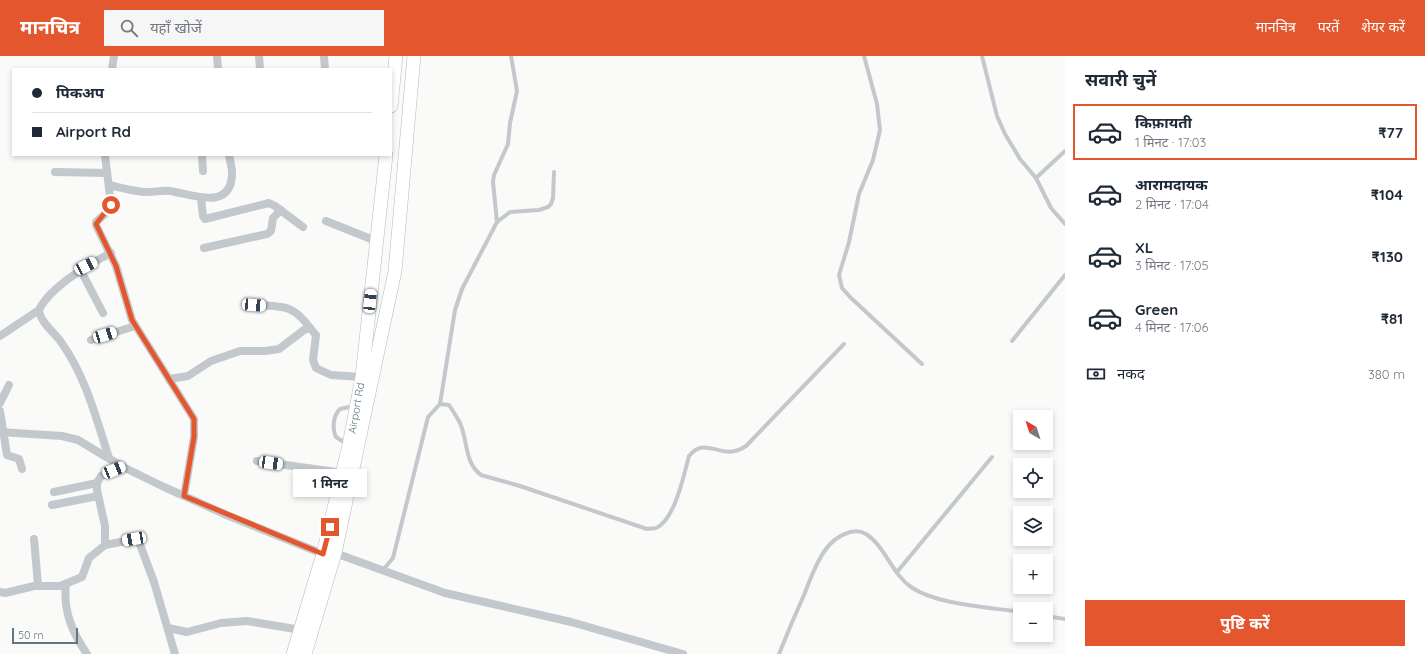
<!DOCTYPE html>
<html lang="hi">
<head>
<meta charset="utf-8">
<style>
	body { margin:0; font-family:Quicksand,"Noto Sans Devanagari",sans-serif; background:#f6f6f7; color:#1f2937; height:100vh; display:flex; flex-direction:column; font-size:15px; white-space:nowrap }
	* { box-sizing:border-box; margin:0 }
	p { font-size:13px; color:#747a83 }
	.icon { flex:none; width:22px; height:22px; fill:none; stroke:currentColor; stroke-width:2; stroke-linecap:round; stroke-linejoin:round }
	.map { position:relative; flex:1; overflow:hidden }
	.drawer { display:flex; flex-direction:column; background:#fff; width:360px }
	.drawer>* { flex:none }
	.banner { position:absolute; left:12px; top:12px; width:380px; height:88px; border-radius:0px; box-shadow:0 2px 6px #0003; display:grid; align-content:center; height:88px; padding:0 20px; background:#fff }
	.needle { width:26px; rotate:321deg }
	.tools { position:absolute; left:1013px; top:354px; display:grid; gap:8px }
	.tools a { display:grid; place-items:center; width:40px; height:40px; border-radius:0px; background:#fff; box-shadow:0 2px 6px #0003; font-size:20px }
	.scale { position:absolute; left:12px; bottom:10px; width:66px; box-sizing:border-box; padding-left:4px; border:2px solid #657683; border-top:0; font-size:11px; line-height:14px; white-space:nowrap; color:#657683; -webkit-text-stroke:3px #fff; paint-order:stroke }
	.end { position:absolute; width:18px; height:18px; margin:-9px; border:5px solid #e4572e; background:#fff; box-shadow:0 0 0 2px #fff }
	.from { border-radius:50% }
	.bubble { position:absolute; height:28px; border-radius:0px; background:#fff; box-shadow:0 2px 6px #0003; font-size:13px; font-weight:700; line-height:28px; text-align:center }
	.car { position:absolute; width:12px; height:24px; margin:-12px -6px; border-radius:5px; box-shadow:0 0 3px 1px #0007; background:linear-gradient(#fff 24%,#345 0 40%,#fff 0 76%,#345 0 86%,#fff 0) }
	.banner b { display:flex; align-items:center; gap:14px; height:38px; font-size:15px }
	.banner b+b { border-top:1px solid #e0e1e3 }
	.banner i { width:10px; height:10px; background:#1f2937 }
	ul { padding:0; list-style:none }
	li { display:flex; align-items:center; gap:12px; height:56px; margin:0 8px 6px; padding:0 12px; border:2px solid transparent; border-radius:0px }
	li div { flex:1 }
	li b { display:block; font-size:15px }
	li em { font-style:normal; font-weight:700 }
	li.on { border-color:#e4572e }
	li>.icon { width:36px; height:36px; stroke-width:1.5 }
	h2 { padding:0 20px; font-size:18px; line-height:48px }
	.pay { display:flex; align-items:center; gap:10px; height:44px; padding:0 20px; font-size:15px }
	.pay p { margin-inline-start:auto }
	.cta { display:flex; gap:8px; margin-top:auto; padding:8px 20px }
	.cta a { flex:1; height:46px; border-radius:0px; background:#e4572e; color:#fff; font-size:16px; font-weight:700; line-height:46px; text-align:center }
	header { display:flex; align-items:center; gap:24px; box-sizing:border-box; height:56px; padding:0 20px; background:#e4572e; color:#fff }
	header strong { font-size:19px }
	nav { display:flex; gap:22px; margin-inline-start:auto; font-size:14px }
	.search { width:280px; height:36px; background:#f6f6f7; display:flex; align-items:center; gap:10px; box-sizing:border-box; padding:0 14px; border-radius:0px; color:#747a83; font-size:15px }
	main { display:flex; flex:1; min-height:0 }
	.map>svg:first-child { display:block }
</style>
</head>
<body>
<header>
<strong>मानचित्र</strong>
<div class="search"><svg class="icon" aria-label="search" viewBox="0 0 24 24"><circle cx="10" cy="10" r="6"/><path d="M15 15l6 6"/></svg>यहाँ खोजें</div>
<nav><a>मानचित्र</a><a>परतें</a><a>शेयर करें</a></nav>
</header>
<main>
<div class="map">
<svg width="1065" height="598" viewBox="0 0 1065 598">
	<rect width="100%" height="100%" fill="#fafaf8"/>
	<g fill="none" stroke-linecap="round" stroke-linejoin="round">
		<g stroke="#b5babe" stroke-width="14">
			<g id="primary">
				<path d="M 391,50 L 396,0"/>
				<path d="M 293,598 L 323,498 L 349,389 L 362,321 L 386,99"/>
				<path d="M 305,598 L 335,497 L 395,215 L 414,0"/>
			</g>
		</g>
		<g stroke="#c3c8cc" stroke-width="4">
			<path d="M 864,0 L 877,48 L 880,74 L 873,104 L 859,138 L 849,186 L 839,219 L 842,232 L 850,241 L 922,308"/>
			<path d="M 982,0 L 997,60 L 1005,78 L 1020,103 L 1036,122 L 1051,152 L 1065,168"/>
			<path d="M 1036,122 L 1065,95"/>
			<path d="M 497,166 L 493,126 L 494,119 L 508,88 L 510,67 L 517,35 L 511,0"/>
			<path d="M 1012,285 L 1065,219"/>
			<path d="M 440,348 L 455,254 L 462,233 L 497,166 L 510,156 L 539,154 L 548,151 L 551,148 L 553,142 L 554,116"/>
			<path d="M 347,388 L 336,381 C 332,372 333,360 340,353 L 354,350"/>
			<path d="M 383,514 L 393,502 L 428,361 L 440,348 L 449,349 C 453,355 457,361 460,367 C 468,385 464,406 481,419 L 520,430 L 647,473 C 649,472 654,473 656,472 C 675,464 684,418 689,400 C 707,378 721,407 746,390 L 844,288"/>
			<path d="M 897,516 L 992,401"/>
			<path d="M 1046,560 L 1065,563"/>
			<path d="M 779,598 C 787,578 795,559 804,539 C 810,524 816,506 826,493 C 834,482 852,470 866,478 C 885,490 892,518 911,531 C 937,549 989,551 1020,556"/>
		</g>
		<g stroke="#c3c8cc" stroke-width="8">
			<path d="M 217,0 L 218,13"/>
			<path d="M 259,0 L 260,13"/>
			<path d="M 324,0 L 325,13"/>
			<path d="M 112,13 L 114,0"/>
			<path d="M 105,99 L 111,149 L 107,156 L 96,166 L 96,169 L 116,210 L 132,264 L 194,363 L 194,381 L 184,440"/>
			<path d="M 202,99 L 203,115"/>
			<path d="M 55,116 L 107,117"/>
			<path d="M 109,129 C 122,132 135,136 148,136 C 155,136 163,134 170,135 C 191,138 232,156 232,117 C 232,111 230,105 229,99"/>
			<path d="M 201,142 L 203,160 L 205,163 L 269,147 L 275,150 L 303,171"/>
			<path d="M 326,165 L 376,185"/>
			<path d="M 204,192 L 267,178 L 271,175 L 273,162 L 281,154"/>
			<path d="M 80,213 L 103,257"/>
			<path d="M 254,249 C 283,251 292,247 311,273"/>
			<path d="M 0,280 L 39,254"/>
			<path d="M 91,284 L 135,270"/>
			<path d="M 169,323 L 188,320 L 211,305 L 240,295 L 265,295 L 279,293 L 304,274 L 310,272 L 316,279 L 313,304 L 316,312 L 331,319 L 362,321"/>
			<path d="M 0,347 L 9,329"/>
			<path d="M 0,355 L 7,399 L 19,403 L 22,413"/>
			<path d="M 0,376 L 62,380 L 78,384 L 123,411 L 164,431 L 229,460 L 323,498"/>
			<path d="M 109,402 C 96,362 86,321 61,286 C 54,276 40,266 39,254 C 50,231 89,208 111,197"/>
			<path d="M 257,405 L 343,417"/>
			<path d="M 54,436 L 97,427"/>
			<path d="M 52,449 L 98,440"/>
			<path d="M 34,483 L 38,529"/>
			<path d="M 105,489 L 105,470 L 97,434 L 97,427 L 101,420 L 123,411"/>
			<path d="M 335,497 L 445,537 L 571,566 L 683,598"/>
			<path d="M 66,528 C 63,555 72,576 87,598"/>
			<path d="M 0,536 L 5,537 L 34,530 L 60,530 L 82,521 L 89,502 L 105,489 L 136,483 L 139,486 L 154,526 L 175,598"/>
			<path d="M 168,572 L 187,576 L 221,567 L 247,565 L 301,574"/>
		</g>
		<use href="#primary" stroke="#fff" stroke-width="13"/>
	</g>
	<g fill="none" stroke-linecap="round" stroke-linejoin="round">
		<path stroke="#e4572e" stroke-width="5" d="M 111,149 L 96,168 L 116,210 L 132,264 L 194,363 L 194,381 L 184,440 L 323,498 L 330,471"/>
	</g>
	<g text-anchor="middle" stroke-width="4" stroke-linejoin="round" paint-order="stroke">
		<g font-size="11" fill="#657683" stroke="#fff">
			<text transform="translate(356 352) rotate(-80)" y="4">Airport Rd</text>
		</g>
	</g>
</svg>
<div class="tools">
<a><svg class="needle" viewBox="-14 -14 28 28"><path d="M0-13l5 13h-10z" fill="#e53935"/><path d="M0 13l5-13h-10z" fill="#747a83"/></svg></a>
<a><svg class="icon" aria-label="locate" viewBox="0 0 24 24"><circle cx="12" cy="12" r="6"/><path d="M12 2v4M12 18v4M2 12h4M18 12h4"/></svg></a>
<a><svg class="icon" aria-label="layers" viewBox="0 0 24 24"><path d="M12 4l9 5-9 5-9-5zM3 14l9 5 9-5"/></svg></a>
<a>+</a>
<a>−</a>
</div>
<div class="scale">50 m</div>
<i class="end from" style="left:111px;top:149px"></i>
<i class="end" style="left:330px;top:471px"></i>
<div class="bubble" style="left:293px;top:413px;width:74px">1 मिनट</div>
<i class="car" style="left:86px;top:210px;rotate:63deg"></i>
<i class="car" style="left:370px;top:245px;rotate:6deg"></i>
<i class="car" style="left:254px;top:249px;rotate:94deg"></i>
<i class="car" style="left:105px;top:279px;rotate:73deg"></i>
<i class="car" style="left:271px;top:407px;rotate:98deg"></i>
<i class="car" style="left:114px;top:414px;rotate:68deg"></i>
<i class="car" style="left:134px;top:483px;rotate:260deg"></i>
<div class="banner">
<b><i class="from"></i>पिकअप</b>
<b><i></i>Airport Rd</b>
</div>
</div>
<section class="drawer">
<h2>सवारी चुनें</h2>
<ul>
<li class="on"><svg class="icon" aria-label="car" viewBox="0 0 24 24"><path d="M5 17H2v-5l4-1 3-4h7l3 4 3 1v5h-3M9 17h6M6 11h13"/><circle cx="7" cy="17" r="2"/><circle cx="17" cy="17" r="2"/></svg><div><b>किफ़ायती</b><p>1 मिनट · 17:03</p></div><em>₹77</em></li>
<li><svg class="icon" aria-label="car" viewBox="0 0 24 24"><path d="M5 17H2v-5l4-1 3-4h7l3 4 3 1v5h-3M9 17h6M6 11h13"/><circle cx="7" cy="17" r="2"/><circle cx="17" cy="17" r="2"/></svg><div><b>आरामदायक</b><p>2 मिनट · 17:04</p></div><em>₹104</em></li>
<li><svg class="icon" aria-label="car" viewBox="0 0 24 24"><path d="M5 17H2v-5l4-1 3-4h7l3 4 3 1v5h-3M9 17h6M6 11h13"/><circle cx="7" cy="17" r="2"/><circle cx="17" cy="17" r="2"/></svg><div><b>XL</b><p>3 मिनट · 17:05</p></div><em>₹130</em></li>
<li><svg class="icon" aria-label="car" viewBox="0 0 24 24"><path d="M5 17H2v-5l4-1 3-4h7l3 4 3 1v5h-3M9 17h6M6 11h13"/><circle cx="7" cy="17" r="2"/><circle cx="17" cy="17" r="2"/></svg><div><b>Green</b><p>4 मिनट · 17:06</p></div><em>₹81</em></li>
</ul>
<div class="pay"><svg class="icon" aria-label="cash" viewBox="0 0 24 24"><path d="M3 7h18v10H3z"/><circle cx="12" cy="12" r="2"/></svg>नकद<p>380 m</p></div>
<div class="cta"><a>पुष्टि करें</a></div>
</section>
</main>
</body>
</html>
